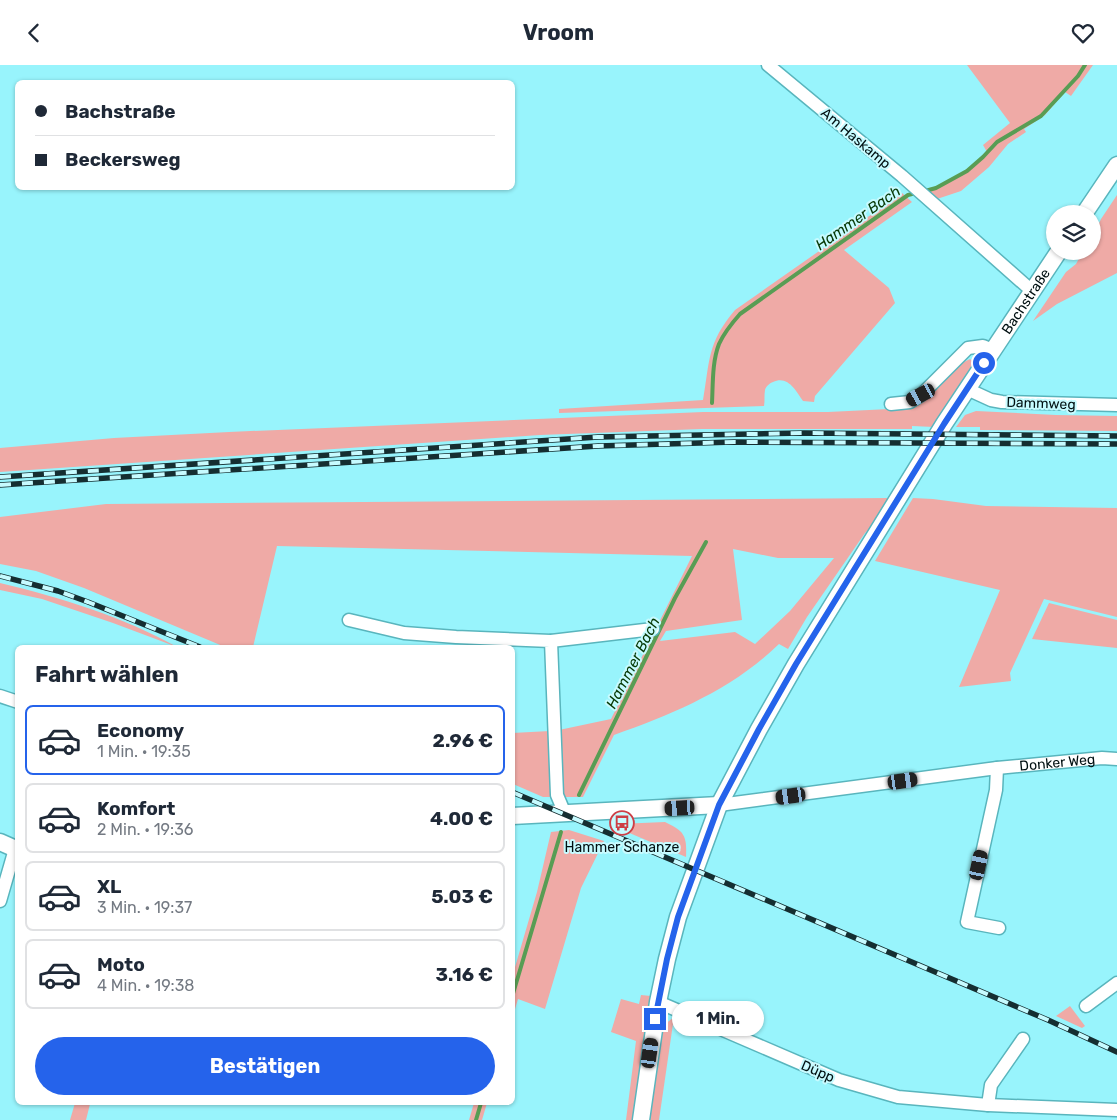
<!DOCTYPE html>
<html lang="de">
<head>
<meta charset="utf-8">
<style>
	body { margin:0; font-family:Rubik,sans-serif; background:#f6f6f7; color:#1f2937; height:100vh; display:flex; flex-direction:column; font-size:19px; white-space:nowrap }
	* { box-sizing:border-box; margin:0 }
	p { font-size:16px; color:#747a83 }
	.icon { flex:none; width:28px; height:28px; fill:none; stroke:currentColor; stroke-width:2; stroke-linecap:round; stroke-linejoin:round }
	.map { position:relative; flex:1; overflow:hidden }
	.panel { position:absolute; left:15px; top:580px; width:500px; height:460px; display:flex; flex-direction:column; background:#fff; border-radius:8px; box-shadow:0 1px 4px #0004 }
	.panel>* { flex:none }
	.guide { position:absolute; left:15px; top:15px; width:500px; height:110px; border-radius:8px; box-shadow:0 1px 4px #0004; display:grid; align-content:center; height:110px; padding:0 20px; background:#fff }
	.tools { position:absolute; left:1046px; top:140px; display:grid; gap:10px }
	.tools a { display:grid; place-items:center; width:55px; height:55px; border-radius:50%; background:#fff; box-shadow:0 1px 4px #0004; font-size:25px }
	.end { position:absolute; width:22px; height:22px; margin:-11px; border:6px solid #2563eb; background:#fff; box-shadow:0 0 0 2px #fff }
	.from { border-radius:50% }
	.bubble { position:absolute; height:35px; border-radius:18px; background:#fff; box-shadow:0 1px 4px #0004; font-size:16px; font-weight:700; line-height:35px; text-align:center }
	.car { position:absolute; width:15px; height:30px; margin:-15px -8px; border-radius:6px; box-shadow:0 0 4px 1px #0007; background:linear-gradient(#222 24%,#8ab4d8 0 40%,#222 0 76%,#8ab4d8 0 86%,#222 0) }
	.guide b { display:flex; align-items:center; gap:18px; height:48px; font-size:19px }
	.guide b+b { border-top:1px solid #e0e1e3 }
	.guide i { width:12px; height:12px; background:#1f2937 }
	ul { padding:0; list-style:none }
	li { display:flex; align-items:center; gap:15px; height:70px; margin:0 10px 8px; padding:0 10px; border:2px solid #e0e1e3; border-radius:8px }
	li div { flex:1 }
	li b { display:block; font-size:19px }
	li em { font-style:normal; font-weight:700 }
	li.on { border-color:#2563eb }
	li>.icon { width:45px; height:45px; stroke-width:1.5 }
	h2 { padding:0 20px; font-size:22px; line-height:60px }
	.cta { display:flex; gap:10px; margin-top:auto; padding:10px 20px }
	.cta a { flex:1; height:58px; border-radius:30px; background:#2563eb; color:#fff; font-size:20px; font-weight:700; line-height:58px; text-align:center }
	header { display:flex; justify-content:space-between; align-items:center; height:65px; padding:0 20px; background:#fff; font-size:22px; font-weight:700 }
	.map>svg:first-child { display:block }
</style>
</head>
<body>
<header><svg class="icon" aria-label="back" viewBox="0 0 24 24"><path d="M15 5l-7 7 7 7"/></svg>Vroom<svg class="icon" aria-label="heart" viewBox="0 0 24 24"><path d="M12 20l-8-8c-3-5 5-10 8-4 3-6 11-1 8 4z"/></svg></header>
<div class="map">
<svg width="1117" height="1055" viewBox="0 0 1117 1055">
	<rect width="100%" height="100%" fill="#98f4fc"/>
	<g fill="#efaaa6" fill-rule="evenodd">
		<path d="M 967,0 L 1093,0 L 1071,31 L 1065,27 L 1045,50 L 1024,64 L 1026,67 L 1008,79 L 989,102 L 961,126 L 937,134 L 925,124 C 950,120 970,103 987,87 L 983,80 L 1010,58 Z"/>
		<path d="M 902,128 L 912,137 L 844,185 L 889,223 L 895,238 L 815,331 L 814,337 L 803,336 C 796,326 788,310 773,317 C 770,318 766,321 765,325 C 764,330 765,336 764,341 L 559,348 L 559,344 L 703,335 C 710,295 707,278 735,245 Z"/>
		<path d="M 1117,130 L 1117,208 L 1057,239 L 1033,256 L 1066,207 L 1076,199 L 1083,186 L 1087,188 L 1092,186 L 1093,172 L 1101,154 Z"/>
		<path d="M 970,294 L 974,297 L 934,362 L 912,361 L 912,364 L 702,364 L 540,370 L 0,407 L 0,383 L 114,373 L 229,367 L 703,347 L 828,347 L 910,343 L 920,339 L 962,298 Z"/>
		<path d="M 976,346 L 1056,350 L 1117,351 L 1117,366 L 980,365 L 980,362 L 956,362 L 965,350 Z"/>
		<path d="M 888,433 L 870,463 L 865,468 L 807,552 L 788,584 L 779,579 C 733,624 674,649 614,670 L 583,732 L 561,732 L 559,665 L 611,654 L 692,491 L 277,481 L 253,582 L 225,582 L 84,523 L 36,506 L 0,499 L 0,452 L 106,439 ZM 733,484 L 778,493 L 834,493 L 790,546 L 755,579 L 735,567 L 660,576 L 666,566 L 742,555 Z"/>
		<path d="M 913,433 L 933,434 L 986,441 L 1117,443 L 1117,552 L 1044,534 L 1010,608 L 1011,616 L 959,622 L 1000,525 L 875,496 Z"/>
		<path d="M 0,518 C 59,532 124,552 177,582 L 113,558 L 42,534 L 0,525 Z"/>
		<path d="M 1049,538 L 1117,555 L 1117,583 L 1032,574 Z"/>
		<path d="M 550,666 L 551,732 L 543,732 L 513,719 L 512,668 Z"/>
		<path d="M 665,757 C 684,766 687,770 686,792 L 620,764 L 618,759 Z"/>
		<path d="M 569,765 L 604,776 L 581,823 L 545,944 L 518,934 L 513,951 L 513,909 L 537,827 L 551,767 Z"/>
		<path d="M 641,930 L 651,931 L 642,982 L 634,1055 L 626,1055 L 636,976 L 611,967 L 621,934 L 639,939 Z"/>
		<path d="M 1070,941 L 1085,961 L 1082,963 L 1056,951 Z"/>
		<path d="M 674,952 L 659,1055 L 650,1055 L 659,984 L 664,960 Z"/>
		<path d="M 75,1038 L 90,1039 L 86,1055 L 70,1055 Z"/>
		<path d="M 474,1038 L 487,1038 L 482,1055 L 469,1055 Z"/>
	</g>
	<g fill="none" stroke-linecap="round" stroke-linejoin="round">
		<g stroke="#589d54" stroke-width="4">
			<path d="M 925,126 L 936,123 L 967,106 L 983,92 L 997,77 L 1041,51 L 1078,11 L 1085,0"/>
			<path d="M 712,338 C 713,319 712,297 719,279 C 724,268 732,258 740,249 L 908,130 L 916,128"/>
			<path d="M 579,730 L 675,533 L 706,477"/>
			<path d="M 512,932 L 561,767"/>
			<path d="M 476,1055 L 481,1038"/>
		</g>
		<g stroke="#59b5bd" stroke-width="15">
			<g id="minor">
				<path d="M 768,0 L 902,111 L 1032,226"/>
				<path d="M 967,324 L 991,335 L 1002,337 L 1117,340"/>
				<path d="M 891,339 L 910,337 L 921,330 L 968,283 L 983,281 L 993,285"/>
				<path d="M 349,555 L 404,568 L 456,572 L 551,576 L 557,730 L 565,749"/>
				<path d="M 551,576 L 653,564"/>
				<path d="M 0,631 L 18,637"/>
				<path d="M 997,703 L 996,725 L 967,857 L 999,863"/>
				<path id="s1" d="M 719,740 L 997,703 L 1102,693 L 1117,694"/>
				<path d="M 0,836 L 15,784"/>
				<path d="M 658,937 L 839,1015 L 898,1032 L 988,1040 L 1117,1045"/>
				<path d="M 1086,941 L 1117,918"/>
				<path d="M 988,1040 L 991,1020 L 1023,974"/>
			</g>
		</g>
		<g stroke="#59b5bd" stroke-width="19">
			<g id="tertiary">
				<path d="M 1084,149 L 1117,100"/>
				<path d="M 512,751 L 719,740"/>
				<path d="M 0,777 L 18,785"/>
				<path id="s2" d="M 641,1055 L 658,937 L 667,894 L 678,852 L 719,740 L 759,664 L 796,599 L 944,359 L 1059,186"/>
			</g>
		</g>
		<use href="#minor" stroke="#fff" stroke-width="12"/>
		<use href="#tertiary" stroke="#fff" stroke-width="16"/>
		<g stroke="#152e31" stroke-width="5.5">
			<g id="rail">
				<path d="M 0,412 L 598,372 L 804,368 L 1117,371"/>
				<path d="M 0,420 L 598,381 L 734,377 L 1117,379"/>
				<path d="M 0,511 L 58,526 L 88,537 L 200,582"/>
				<path d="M 512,727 L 1048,955 L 1117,987"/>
			</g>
		</g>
		<use href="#rail" stroke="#c7fbff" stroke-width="4" stroke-dasharray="11" stroke-linecap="butt"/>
	</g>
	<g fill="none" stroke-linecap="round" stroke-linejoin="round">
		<path stroke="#2563eb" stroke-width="6" d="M 655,954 L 667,894 L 678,852 L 719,740 L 759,664 L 796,599 L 944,359 L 984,298"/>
	</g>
	<defs>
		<g id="bus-ring" transform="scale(1.25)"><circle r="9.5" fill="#c7fbff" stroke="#ce3e45" stroke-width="1.5"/><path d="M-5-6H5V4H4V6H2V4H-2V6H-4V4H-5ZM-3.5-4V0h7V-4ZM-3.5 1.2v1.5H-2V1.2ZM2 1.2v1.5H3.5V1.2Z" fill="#ce3e45"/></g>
	</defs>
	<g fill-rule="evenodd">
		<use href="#bus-ring" x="622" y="758"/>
	</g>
	<g text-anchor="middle" stroke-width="4" stroke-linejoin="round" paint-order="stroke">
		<g font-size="14" fill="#000f11" stroke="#c7fbff">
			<text transform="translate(856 73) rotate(40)" y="5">Am Haskamp</text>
			<text dy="5" stroke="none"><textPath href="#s2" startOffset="916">Bachstraße</textPath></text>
			<text transform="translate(1041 338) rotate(2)" y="5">Dammweg</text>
			<text dy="5" stroke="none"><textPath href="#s1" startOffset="341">Donker Weg</textPath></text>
			<text transform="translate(818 1006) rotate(23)" y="5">Düpp</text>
		</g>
		<g font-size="14" fill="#000f11" stroke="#c7fbff">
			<text x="622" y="787">Hammer Schanze</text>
		</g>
		<g font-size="15" font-style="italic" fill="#063805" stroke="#c7fbff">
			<text transform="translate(858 153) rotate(-35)" y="5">Hammer Bach</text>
			<text transform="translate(633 598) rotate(-63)" y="5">Hammer Bach</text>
		</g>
	</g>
</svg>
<div class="tools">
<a><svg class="icon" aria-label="layers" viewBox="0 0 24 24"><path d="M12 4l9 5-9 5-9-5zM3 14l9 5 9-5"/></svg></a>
</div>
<i class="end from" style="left:984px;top:298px"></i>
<i class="end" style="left:655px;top:954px"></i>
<div class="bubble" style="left:672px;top:936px;width:92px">1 Min.</div>
<i class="car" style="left:921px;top:330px;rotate:242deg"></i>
<i class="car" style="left:903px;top:716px;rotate:82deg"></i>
<i class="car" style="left:791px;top:731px;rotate:262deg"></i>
<i class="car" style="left:680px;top:743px;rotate:267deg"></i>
<i class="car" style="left:979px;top:800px;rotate:12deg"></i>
<i class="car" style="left:650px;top:988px;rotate:8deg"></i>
<div class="guide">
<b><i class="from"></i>Bachstraße</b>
<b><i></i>Beckersweg</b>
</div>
<section class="panel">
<h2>Fahrt wählen</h2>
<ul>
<li class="on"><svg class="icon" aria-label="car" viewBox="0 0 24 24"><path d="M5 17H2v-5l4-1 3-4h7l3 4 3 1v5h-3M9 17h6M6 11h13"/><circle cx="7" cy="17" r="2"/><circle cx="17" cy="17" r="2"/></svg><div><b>Economy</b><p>1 Min. · 19:35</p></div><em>2.96 €</em></li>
<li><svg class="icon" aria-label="car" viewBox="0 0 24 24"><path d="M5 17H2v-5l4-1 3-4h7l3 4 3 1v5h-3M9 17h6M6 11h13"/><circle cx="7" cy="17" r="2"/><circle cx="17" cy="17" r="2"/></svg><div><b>Komfort</b><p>2 Min. · 19:36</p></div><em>4.00 €</em></li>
<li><svg class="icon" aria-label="car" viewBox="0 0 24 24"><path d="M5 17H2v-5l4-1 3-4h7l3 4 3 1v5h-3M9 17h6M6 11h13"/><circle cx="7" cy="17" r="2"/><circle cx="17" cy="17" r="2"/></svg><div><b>XL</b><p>3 Min. · 19:37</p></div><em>5.03 €</em></li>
<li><svg class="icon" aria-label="car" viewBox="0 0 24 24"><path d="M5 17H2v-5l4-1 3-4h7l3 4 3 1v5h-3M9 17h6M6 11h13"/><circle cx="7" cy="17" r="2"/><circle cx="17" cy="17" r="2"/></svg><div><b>Moto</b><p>4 Min. · 19:38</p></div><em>3.16 €</em></li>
</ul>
<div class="cta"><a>Bestätigen</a></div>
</section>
</div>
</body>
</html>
